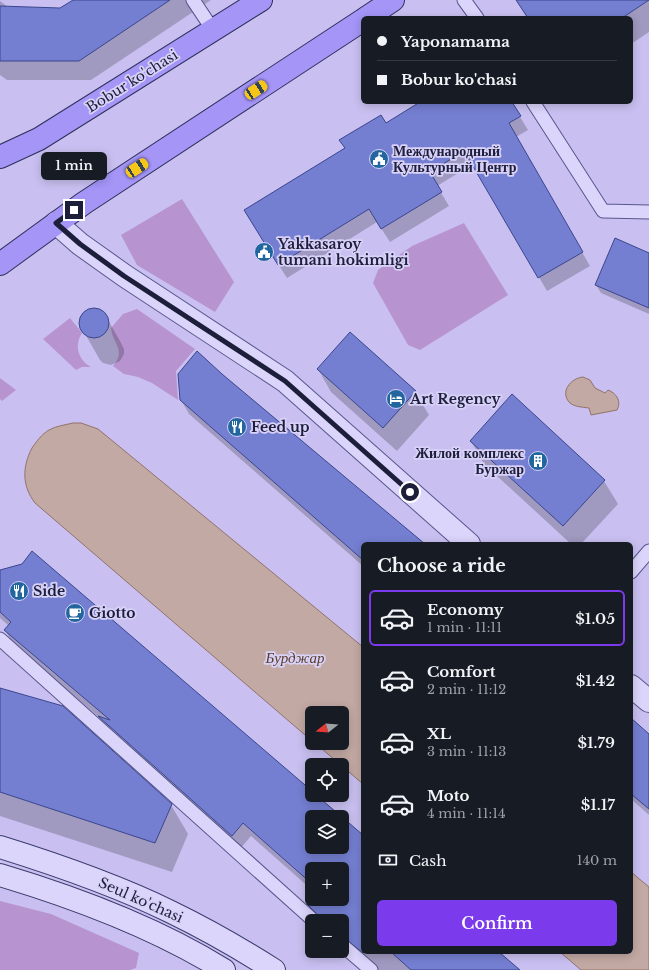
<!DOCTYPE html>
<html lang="en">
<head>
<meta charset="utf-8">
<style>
	body { margin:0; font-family:"Libre Baskerville",serif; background:#242831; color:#f1f3f6; height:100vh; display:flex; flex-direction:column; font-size:15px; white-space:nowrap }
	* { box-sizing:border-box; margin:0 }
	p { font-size:13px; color:#9ea1a6 }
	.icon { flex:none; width:22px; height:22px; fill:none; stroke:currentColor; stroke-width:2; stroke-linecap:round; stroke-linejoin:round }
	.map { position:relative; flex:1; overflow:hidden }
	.panel { position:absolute; left:361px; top:542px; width:272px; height:412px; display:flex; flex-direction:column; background:#171b24; border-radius:6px; box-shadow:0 2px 10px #0003 }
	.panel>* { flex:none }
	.top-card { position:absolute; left:361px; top:16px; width:272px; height:88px; border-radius:6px; box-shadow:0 2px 10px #0003; display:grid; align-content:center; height:88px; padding:0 16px; background:#171b24 }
	.needle { width:26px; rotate:253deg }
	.buttons { position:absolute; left:305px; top:706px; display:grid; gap:8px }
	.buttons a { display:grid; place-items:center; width:44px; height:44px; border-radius:6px; background:#171b24; box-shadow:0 2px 10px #0003; font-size:20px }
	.end { position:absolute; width:18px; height:18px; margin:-9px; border:5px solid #1c1e3a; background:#fff; box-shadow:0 0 0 2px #fff }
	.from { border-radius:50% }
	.bubble { position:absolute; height:28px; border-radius:6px; background:#171b24; box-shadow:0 2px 10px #0003; font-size:13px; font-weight:600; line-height:28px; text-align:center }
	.car { position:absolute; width:12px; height:24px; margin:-12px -6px; border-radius:5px; box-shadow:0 0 3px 1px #0007; background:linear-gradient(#f5c518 24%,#345 0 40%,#f5c518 0 76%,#345 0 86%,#f5c518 0) }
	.top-card b { display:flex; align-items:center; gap:14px; height:38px; font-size:15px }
	.top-card b+b { border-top:1px solid #363941 }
	.top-card i { width:10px; height:10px; background:#f1f3f6 }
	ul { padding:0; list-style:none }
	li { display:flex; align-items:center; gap:12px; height:56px; margin:0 8px 6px; padding:0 8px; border:2px solid transparent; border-radius:6px }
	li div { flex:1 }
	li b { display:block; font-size:15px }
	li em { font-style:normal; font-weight:600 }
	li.current { border-color:#7c3aed }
	li>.icon { width:36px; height:36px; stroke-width:1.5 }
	h2 { padding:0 16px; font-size:18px; line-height:48px }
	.pay { display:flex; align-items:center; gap:10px; height:44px; padding:0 16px; font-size:15px }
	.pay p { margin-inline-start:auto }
	.primary-button { display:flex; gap:8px; margin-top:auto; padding:8px 16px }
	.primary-button a { flex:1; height:46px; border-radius:6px; background:#7c3aed; color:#fff; font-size:16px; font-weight:600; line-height:46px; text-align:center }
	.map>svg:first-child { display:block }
</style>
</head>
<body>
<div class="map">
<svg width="649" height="970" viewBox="0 0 649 970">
	<rect width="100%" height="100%" fill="#c9c0f1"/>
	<g fill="#b794d0">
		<path d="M 182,199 L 234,282 L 215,312 L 137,265 L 121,235 Z"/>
		<path d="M 464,223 L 508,295 L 420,350 L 408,345 L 373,283 L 378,270 L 412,246 Z"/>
		<path d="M 137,309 L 195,349 L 176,371 L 178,400 L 152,383 L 138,377 L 124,374 L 113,366 C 127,350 112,343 111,328 L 123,314 Z"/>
		<path d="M 70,318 L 82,333 C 74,345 78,360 91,367 L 82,367 L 76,370 L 43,339 Z"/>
		<path d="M 0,378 L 16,390 L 2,401 L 0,399 Z"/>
		<path d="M 0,901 L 51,914 L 139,953 L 136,968 L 130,970 L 0,970 Z"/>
	</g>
	<g fill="#c3a9a4" stroke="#92726a">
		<path d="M 583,377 L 590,380 L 595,388 L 605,393 L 608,390 C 616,393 622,401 617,410 L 591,415 L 589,408 C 582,407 575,407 570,403 C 559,392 571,378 583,377 Z"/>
		<path d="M 73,423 L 81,423 L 98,429 L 363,647 L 363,784 L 315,743 L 342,743 L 342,713 L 312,713 L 312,741 L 35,503 C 22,486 22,467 32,448 C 36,442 42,434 49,430 C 56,426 65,425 73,423 Z"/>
		<path d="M 631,872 L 649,887 L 649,970 L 581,970 L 560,952 L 631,952 Z"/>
	</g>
	<g fill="#0003">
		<path d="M 74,0 L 211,0 L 91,80 L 7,80 L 0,75 L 0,1 L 8,7 L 61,9 Z"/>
		<path d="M 516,0 L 649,0 L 649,32 L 631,44 L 631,18 L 527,18 Z"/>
		<path d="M 422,102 L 511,102 L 528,130 L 516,137 L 590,266 L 547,291 L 473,164 L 437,186 L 449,206 L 390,242 L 377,222 L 287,278 L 253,224 L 385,124 Z"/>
		<path d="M 649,254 L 649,314 L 601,293 L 596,285 Z"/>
		<path d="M 90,309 L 95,309 L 104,313 L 120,341 L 124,349 L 124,354 L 120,361 L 111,365 L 103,363 L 100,360 L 84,332 L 80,324 L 82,314 Z"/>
		<path d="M 350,333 L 415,392 L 429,415 L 397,451 L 331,392 L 318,369 Z"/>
		<path d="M 512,396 L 604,481 L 618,504 L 581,544 L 571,544 L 484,464 L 471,441 Z"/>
		<path d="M 181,400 L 423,544 L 363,544 L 363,566 L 189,414 Z"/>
		<path d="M 0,572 L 312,793 L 312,795 L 315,795 L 340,817 L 312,817 L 312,847 L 342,847 L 342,818 L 363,836 L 363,952 L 498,952 L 519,970 L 376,970 L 342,942 L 342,921 L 319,921 L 309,904 L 313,899 L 342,899 L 342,869 L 312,869 L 312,890 L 251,836 L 240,849 L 107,730 L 100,718 L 13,644 L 5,630 L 9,626 L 0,618 Z"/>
		<path d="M 0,689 L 171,805 L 188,834 L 172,872 L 0,816 Z"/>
		<path d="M 631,720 L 649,735 L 649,815 L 631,799 Z"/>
	</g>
	<g fill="#747fd2" stroke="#3b468d">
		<path d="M 73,0 L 170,0 L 79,61 L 0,61 L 0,6 L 60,8 Z"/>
		<path d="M 516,0 L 649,0 L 622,18 L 528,18 Z"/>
		<path d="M 420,102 L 512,102 L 521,116 L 509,123 L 583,252 L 538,278 L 464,151 L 430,172 L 442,192 L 381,229 L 369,209 L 278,265 L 244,210 L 345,148 L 339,140 L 381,115 L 386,123 Z"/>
		<path d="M 615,238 L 649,253 L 649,308 L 595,285 Z"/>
		<circle cx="94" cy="323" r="15"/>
		<path d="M 350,332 L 416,391 L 383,428 L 317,369 Z"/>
		<path d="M 197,351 L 222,374 L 425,544 L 363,544 L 363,560 L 180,400 L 178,374 Z"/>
		<path d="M 512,394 L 605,480 L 563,526 L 470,441 Z"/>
		<path d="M 32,551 L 312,791 L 312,795 L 316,795 L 342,817 L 312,817 L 312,847 L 342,847 L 342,817 L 363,835 L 363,953 L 342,936 L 342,921 L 324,921 L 307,904 L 312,899 L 342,899 L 342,869 L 312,869 L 312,884 L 243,823 L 232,836 L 98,716 L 110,720 L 4,630 L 11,622 L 0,612 L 0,570 L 22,564 Z"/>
		<path d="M 0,688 L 63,706 L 172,804 L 155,843 L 0,792 Z"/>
		<path d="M 631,718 L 649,734 L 649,809 L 631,794 Z"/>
		<path d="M 391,952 L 499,952 L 520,970 L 411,970 Z"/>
	</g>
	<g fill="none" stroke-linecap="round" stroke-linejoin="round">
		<g stroke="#57578c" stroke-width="15">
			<g id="lane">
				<path d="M 193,0 L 213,30"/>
				<path d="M 464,0 L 477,18"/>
				<path d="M 533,102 L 603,211 L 649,212"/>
				<path d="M 631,572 L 649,551"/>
				<path d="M 0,639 L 314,921"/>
				<path d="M 342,945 L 371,970"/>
			</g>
		</g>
		<g stroke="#57578c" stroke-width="24">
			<g id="street">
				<path d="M 56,223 L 80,244 L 125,276 L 285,381 L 469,544"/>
				<path d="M 631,686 L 649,701"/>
			</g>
		</g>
		<g stroke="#3a3c6d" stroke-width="24">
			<g id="secondary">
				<path d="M 0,847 C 58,865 116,885 171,912 C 206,929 241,949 274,970"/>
				<path d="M 0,875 C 77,898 155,927 224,970"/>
			</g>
		</g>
		<g stroke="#2b2f59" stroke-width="24">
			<g id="primary">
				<path d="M 366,18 L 393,0"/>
				<path d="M 0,157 L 39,139 L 261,0"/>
				<path d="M 0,264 L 84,203 L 363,20"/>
			</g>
		</g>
		<use href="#lane" stroke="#dbd4fb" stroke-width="13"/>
		<use href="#street" stroke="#dbd4fb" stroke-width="22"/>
		<use href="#secondary" stroke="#dbd4fb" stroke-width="22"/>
		<use href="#primary" stroke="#a495f7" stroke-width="22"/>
	</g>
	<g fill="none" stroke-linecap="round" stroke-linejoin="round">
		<path stroke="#1c1e3a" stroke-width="5" d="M 74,210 L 56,223 L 80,244 L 124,276 L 285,381 L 410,492"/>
	</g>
	<defs>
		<g id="civic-disc" transform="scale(1)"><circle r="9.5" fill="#22669f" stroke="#d8d1f8"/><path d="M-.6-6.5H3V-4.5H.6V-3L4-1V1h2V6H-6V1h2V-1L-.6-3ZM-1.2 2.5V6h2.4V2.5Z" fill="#fff"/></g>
		<g id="hotel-disc" transform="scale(1)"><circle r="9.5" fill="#22669f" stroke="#d8d1f8"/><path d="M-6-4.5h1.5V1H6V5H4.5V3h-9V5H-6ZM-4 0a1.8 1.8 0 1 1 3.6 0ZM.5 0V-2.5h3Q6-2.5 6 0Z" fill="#fff"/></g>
		<g id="restaurant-disc" transform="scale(1)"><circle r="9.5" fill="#22669f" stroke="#d8d1f8"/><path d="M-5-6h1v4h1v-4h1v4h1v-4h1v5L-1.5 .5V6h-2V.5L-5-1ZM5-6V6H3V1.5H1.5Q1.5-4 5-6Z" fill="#fff"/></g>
		<g id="building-disc" transform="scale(1)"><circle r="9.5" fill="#22669f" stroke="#d8d1f8"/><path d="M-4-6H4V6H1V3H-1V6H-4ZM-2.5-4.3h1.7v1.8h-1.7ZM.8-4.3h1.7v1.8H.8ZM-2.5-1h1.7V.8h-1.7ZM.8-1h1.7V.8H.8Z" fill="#fff"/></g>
		<g id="cafe-disc" transform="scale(1)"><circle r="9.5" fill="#22669f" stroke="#d8d1f8"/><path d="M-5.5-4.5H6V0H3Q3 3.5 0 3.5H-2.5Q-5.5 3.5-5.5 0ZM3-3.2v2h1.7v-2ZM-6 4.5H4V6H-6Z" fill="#fff"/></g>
	</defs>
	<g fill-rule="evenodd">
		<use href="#civic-disc" x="379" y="159"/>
		<use href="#civic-disc" x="264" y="252"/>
		<use href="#hotel-disc" x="396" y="399"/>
		<use href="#restaurant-disc" x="237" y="427"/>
		<use href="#building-disc" x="538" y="461"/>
		<use href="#restaurant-disc" x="19" y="591"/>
		<use href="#cafe-disc" x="75" y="613"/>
	</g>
	<g text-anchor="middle" stroke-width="3.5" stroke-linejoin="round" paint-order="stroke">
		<g font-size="14" fill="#1c1e3a" stroke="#d8d1f8">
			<text transform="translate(132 81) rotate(-32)" y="5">Bobur ko'chasi</text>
			<text transform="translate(141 900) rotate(24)" y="5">Seul ko'chasi</text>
		</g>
		<g font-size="14" font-weight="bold" fill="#1c1e3a" stroke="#d8d1f8" text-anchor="start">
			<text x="393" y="156">Международный<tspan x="393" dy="16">Культурный Центр</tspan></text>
			<text x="278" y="249">Yakkasaroy<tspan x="278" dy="16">tumani hokimligi</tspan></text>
			<text x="410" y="404">Art Regency</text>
			<text x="251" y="432">Feed up</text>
			<text x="524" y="458" text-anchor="end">Жилой комплекс<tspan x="524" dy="16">Буржар</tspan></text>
			<text x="33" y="596">Side</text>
			<text x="89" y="618">Giotto</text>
		</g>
		<g font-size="15" font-style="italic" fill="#5b3e2a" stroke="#d8d1f8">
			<text x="295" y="663">Бурджар</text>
		</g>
	</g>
</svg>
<div class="buttons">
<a><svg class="needle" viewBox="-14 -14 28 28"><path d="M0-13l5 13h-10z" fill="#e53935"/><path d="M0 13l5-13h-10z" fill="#9ea1a6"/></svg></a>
<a><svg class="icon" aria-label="locate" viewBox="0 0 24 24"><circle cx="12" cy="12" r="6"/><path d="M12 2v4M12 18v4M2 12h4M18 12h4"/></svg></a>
<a><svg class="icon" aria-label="layers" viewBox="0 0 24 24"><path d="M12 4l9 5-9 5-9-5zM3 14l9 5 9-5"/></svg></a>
<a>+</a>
<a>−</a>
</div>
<i class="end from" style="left:410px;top:492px"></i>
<i class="end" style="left:74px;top:210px"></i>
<div class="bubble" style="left:41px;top:152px;width:66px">1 min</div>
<i class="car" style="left:256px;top:90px;rotate:57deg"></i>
<i class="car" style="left:137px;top:168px;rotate:57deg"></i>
<div class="top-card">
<b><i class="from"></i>Yaponamama</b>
<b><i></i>Bobur ko'chasi</b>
</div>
<section class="panel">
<h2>Choose a ride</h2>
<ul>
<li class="current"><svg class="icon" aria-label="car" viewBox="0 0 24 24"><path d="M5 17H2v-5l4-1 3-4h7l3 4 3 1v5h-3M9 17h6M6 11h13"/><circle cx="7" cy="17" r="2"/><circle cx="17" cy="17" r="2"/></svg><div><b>Economy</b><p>1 min · 11:11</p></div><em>$1.05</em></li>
<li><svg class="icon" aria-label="car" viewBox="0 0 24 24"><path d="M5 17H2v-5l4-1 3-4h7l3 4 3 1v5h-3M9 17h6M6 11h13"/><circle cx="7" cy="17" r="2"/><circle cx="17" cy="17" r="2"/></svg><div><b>Comfort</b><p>2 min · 11:12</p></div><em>$1.42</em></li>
<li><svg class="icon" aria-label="car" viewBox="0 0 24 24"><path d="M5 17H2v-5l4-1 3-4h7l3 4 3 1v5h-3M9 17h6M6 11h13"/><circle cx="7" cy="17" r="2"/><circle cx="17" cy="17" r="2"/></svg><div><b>XL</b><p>3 min · 11:13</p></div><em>$1.79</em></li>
<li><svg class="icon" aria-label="car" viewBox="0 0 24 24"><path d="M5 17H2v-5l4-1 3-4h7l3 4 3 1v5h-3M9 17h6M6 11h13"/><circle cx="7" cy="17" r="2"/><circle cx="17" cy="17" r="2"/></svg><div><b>Moto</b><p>4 min · 11:14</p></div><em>$1.17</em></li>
</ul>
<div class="pay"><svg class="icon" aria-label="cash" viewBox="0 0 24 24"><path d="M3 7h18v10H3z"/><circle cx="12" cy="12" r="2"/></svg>Cash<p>140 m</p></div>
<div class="primary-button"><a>Confirm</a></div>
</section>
</div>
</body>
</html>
